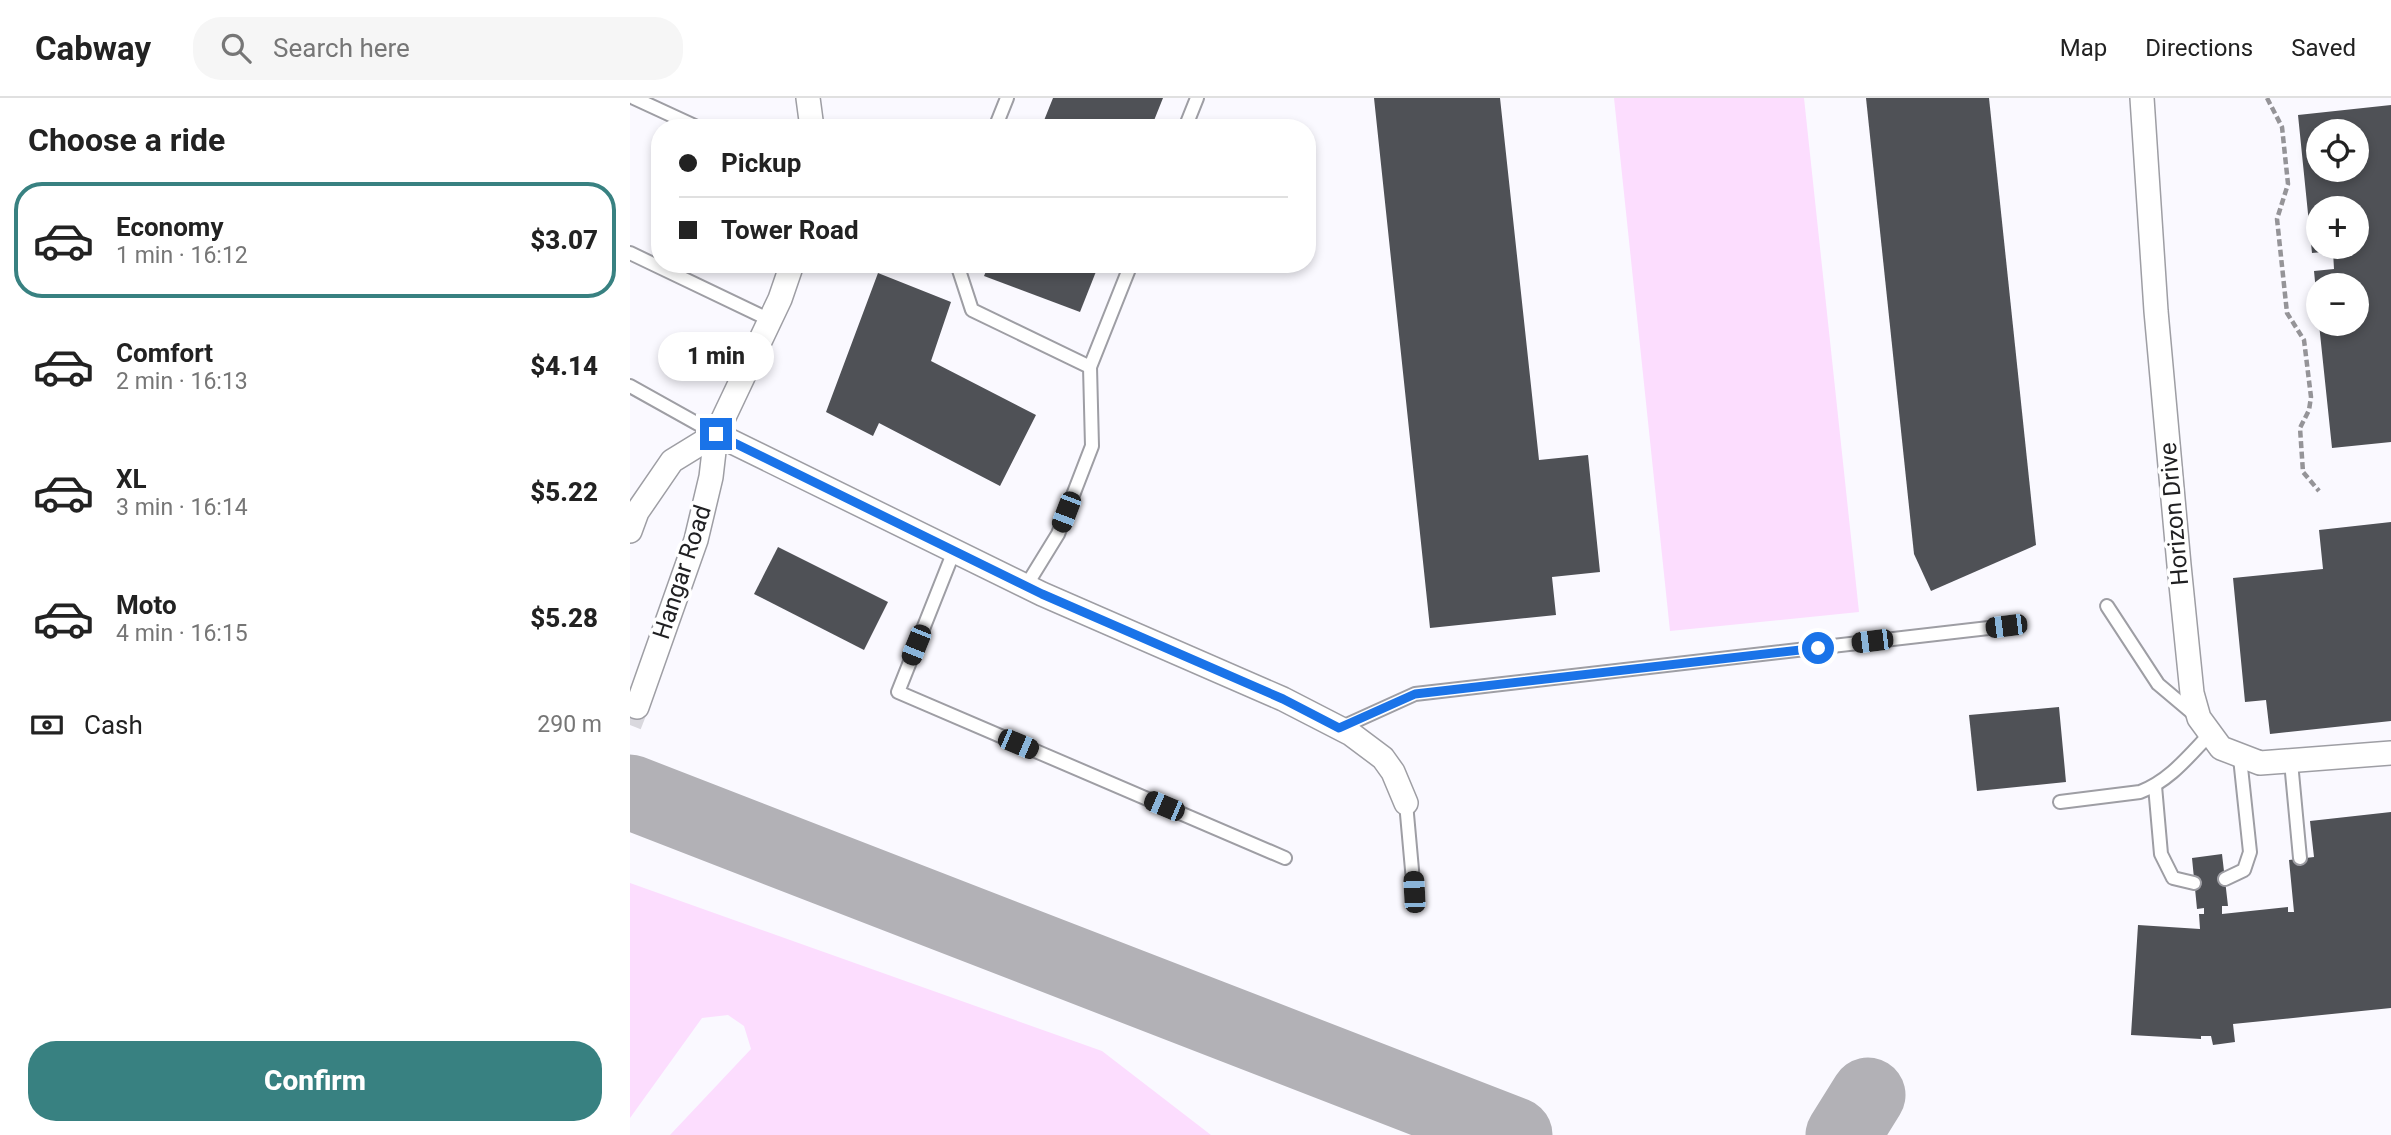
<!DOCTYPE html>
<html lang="en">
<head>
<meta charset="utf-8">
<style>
	body { margin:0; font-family:Roboto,sans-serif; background:#f6f6f6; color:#222; height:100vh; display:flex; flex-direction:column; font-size:26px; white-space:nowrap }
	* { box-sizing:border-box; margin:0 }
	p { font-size:23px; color:#767676 }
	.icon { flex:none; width:38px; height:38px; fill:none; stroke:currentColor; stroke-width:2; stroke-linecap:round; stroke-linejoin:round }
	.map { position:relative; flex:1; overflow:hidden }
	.sheet { display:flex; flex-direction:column; background:#fff; width:630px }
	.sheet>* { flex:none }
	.guide { position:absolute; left:21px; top:21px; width:665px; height:154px; border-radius:28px; box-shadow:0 4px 10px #0003; display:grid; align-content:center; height:154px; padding:0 28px; background:#fff }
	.fabs { position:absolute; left:1676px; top:21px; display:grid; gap:14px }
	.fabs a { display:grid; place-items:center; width:63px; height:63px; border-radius:50%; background:#fff; box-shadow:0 4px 10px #0003; font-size:35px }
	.end { position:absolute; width:32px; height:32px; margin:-16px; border:9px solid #1a73e8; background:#fff; box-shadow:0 0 0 4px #fff }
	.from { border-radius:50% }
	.bubble { position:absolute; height:49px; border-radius:24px; background:#fff; box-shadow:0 4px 10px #0003; font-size:23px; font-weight:800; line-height:49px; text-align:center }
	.car { position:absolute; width:21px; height:42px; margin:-21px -10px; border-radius:9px; box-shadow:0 0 5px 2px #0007; background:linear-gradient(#222 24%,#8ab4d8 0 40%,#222 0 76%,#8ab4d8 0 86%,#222 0) }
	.guide b { display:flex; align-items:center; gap:24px; height:66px; font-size:26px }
	.guide b+b { border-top:2px solid #e0e0e0 }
	.guide i { width:18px; height:18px; background:#222 }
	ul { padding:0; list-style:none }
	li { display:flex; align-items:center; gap:21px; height:116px; margin:0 14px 10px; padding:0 14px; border:4px solid transparent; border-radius:28px }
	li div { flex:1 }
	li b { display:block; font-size:26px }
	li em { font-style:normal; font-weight:800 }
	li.on { border-color:#388181 }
	li>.icon { width:63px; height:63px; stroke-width:1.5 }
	h2 { padding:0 28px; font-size:32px; line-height:84px }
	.pay { display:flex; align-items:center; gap:18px; height:77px; padding:0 28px; font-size:26px }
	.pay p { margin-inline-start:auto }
	.cta { display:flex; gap:14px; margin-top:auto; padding:14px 28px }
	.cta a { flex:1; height:80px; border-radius:28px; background:#388181; color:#fff; font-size:28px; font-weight:800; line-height:80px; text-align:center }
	header { display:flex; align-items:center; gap:42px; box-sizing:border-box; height:98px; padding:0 35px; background:#fff; border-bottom:2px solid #e0e0e0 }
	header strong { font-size:33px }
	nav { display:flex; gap:38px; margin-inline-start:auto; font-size:24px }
	.search { width:490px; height:63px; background:#f6f6f6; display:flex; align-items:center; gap:18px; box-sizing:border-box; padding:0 24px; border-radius:28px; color:#767676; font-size:26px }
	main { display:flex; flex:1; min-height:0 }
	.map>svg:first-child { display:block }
</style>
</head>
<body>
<header>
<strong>Cabway</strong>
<div class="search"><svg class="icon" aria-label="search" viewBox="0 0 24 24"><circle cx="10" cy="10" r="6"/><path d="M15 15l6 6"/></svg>Search here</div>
<nav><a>Map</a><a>Directions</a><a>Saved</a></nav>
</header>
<main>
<section class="sheet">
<h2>Choose a ride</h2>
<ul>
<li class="on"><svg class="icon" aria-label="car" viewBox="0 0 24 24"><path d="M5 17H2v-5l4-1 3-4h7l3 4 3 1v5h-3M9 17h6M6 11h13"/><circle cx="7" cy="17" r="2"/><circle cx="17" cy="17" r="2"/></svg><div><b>Economy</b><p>1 min · 16:12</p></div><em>$3.07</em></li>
<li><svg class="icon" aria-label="car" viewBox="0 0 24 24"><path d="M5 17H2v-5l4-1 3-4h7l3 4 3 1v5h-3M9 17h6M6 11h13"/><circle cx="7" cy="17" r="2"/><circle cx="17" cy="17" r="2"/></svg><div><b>Comfort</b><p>2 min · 16:13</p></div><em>$4.14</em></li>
<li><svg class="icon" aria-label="car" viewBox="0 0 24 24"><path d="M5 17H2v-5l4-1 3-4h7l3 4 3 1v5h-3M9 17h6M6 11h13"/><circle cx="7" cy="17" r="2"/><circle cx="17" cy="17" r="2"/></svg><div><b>XL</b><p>3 min · 16:14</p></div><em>$5.22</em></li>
<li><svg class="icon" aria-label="car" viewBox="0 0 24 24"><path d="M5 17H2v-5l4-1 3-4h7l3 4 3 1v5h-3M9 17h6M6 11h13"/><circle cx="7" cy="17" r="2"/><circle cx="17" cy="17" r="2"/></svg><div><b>Moto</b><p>4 min · 16:15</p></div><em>$5.28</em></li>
</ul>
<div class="pay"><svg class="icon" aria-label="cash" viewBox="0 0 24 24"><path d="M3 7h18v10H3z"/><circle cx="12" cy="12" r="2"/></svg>Cash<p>290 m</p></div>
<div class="cta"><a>Confirm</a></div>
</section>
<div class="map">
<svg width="1761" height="1037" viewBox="0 0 1761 1037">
	<rect width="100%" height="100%" fill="#faf9ff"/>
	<g fill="#fcddfe">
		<path d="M 984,0 L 1174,0 L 1229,514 L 1040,533 Z"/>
		<path d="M 0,785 L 472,953 L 581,1037 L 40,1037 L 121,951 L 114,928 L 98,917 L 72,920 L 0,1020 Z"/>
	</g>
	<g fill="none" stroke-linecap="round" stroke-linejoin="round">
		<g stroke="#b2b1b6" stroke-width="75">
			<path d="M 0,694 L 885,1037"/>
			<path d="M 1213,1037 L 1238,997"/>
		</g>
	</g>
	<g fill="#4f5156" fill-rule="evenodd">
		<path d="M 423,0 L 533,0 L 521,30 L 411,30 Z"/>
		<path d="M 744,0 L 870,0 L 909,362 L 958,357 L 970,474 L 922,479 L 926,517 L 800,530 Z"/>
		<path d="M 1236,0 L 1359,0 L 1406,447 L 1301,493 L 1284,456 Z"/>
		<path d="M 1761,7 L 1761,344 L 1702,350 L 1689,226 L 1727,226 L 1727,187 L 1689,187 L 1687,204 L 1684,173 L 1704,171 L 1703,153 L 1682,155 L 1668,17 ZM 1689,33 L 1727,33 L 1727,72 L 1689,72 ZM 1689,110 L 1727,110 L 1727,149 L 1689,149 Z"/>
		<path d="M 359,166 L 469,166 L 450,214 L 354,178 Z"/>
		<path d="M 248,175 L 321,204 L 301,263 L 406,317 L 370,388 L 249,325 L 243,338 L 196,314 Z"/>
		<path d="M 1761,424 L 1761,623 L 1640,636 L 1636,602 L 1615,604 L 1603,480 L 1693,471 L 1689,432 Z"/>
		<path d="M 148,449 L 258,504 L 234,552 L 124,496 Z"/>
		<path d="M 1429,609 L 1436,684 L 1347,693 L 1339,617 Z"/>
		<path d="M 1761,714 L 1761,910 L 1603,926 L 1605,944 L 1583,947 L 1581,938 L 1571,938 L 1571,941 L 1501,937 L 1508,827 L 1570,831 L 1569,816 L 1574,816 L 1574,810 L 1567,811 L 1562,760 L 1592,756 L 1598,808 L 1592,808 L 1592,816 L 1658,809 L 1658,814 L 1664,814 L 1659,762 L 1684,759 L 1680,723 Z"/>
	</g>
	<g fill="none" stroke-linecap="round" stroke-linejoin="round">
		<path stroke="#d9d8de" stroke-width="23" stroke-dasharray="23 11" stroke-linecap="butt" d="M 0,627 L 7,609"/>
		<g stroke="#9e9ea4" stroke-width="16">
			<g id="lane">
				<path d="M 4,0 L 69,30"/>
				<path d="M 365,30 L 377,0"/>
				<path d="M 555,30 L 567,0"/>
				<path d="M 0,155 L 140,222"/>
				<path d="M 327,166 L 342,212 L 460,269 L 462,348 L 428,436 L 396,488"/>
				<path d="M 460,269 L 501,166"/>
				<path d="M 0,288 L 86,336"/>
				<path d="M 324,453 L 268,594 L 655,760"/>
				<path d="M 1477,508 L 1528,586 L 1566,618"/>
				<path d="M 710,630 L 785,596 L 1376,528"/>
				<path d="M 1661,664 L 1670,760"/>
				<path d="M 1525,688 L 1531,756 L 1543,780 L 1564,785"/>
				<path d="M 1430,704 L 1510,694 C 1539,683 1558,659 1579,637"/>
				<path d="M 776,705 L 784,794"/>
				<path d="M 1595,781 L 1614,772 L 1620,754 L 1610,660"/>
			</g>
		</g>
		<g stroke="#9e9ea4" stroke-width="26">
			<g id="street">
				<path d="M 178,0 L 182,30"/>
				<path d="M 1512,0 L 1526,213 L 1549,467 L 1562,595 L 1569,620 L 1591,650 L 1630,665 L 1761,655"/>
				<path d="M 86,336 L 412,496 L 653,601 L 721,636 L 753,660 L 763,674 L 776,705"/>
				<path d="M 0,433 L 7,414 L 42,363 L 86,336"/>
				<path d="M 7,609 L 66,442 L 81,379 L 86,336 L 150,201 L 162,166"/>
			</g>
		</g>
		<path stroke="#959498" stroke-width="4.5" stroke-dasharray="7 3.5" stroke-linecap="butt" d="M 1637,0 L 1652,29 L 1658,86 L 1647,121 L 1657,215 L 1674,242 L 1681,299 L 1679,312 L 1670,330 L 1673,374 L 1689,393"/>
		<use href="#lane" stroke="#fff" stroke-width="12"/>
		<use href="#street" stroke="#fff" stroke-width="23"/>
	</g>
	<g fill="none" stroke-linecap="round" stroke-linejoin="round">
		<path stroke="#1a73e8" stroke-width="9" d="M 86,336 L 412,496 L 653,601 L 709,630 L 785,596 L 1188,550"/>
	</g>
	<g text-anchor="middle" stroke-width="7" stroke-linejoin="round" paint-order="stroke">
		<g font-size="24" fill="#202022" stroke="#fff">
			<text transform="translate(1544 416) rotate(-95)" y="8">Horizon Drive</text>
			<text transform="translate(52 474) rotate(-72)" y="8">Hangar Road</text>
		</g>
	</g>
</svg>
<div class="fabs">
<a><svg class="icon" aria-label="locate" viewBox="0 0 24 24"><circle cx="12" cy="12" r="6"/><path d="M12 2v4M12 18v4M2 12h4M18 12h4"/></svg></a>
<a>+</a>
<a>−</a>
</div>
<i class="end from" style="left:1188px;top:550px"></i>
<i class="end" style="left:86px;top:336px"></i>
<div class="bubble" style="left:28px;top:234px;width:116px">1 min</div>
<i class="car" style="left:436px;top:414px;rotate:201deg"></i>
<i class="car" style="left:1376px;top:528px;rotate:263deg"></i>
<i class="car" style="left:1242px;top:543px;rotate:263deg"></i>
<i class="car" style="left:286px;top:547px;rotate:202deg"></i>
<i class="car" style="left:388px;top:646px;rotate:113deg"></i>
<i class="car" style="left:534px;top:708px;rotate:293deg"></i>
<i class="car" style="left:784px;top:794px;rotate:357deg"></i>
<div class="guide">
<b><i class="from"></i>Pickup</b>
<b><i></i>Tower Road</b>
</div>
</div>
</main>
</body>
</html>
